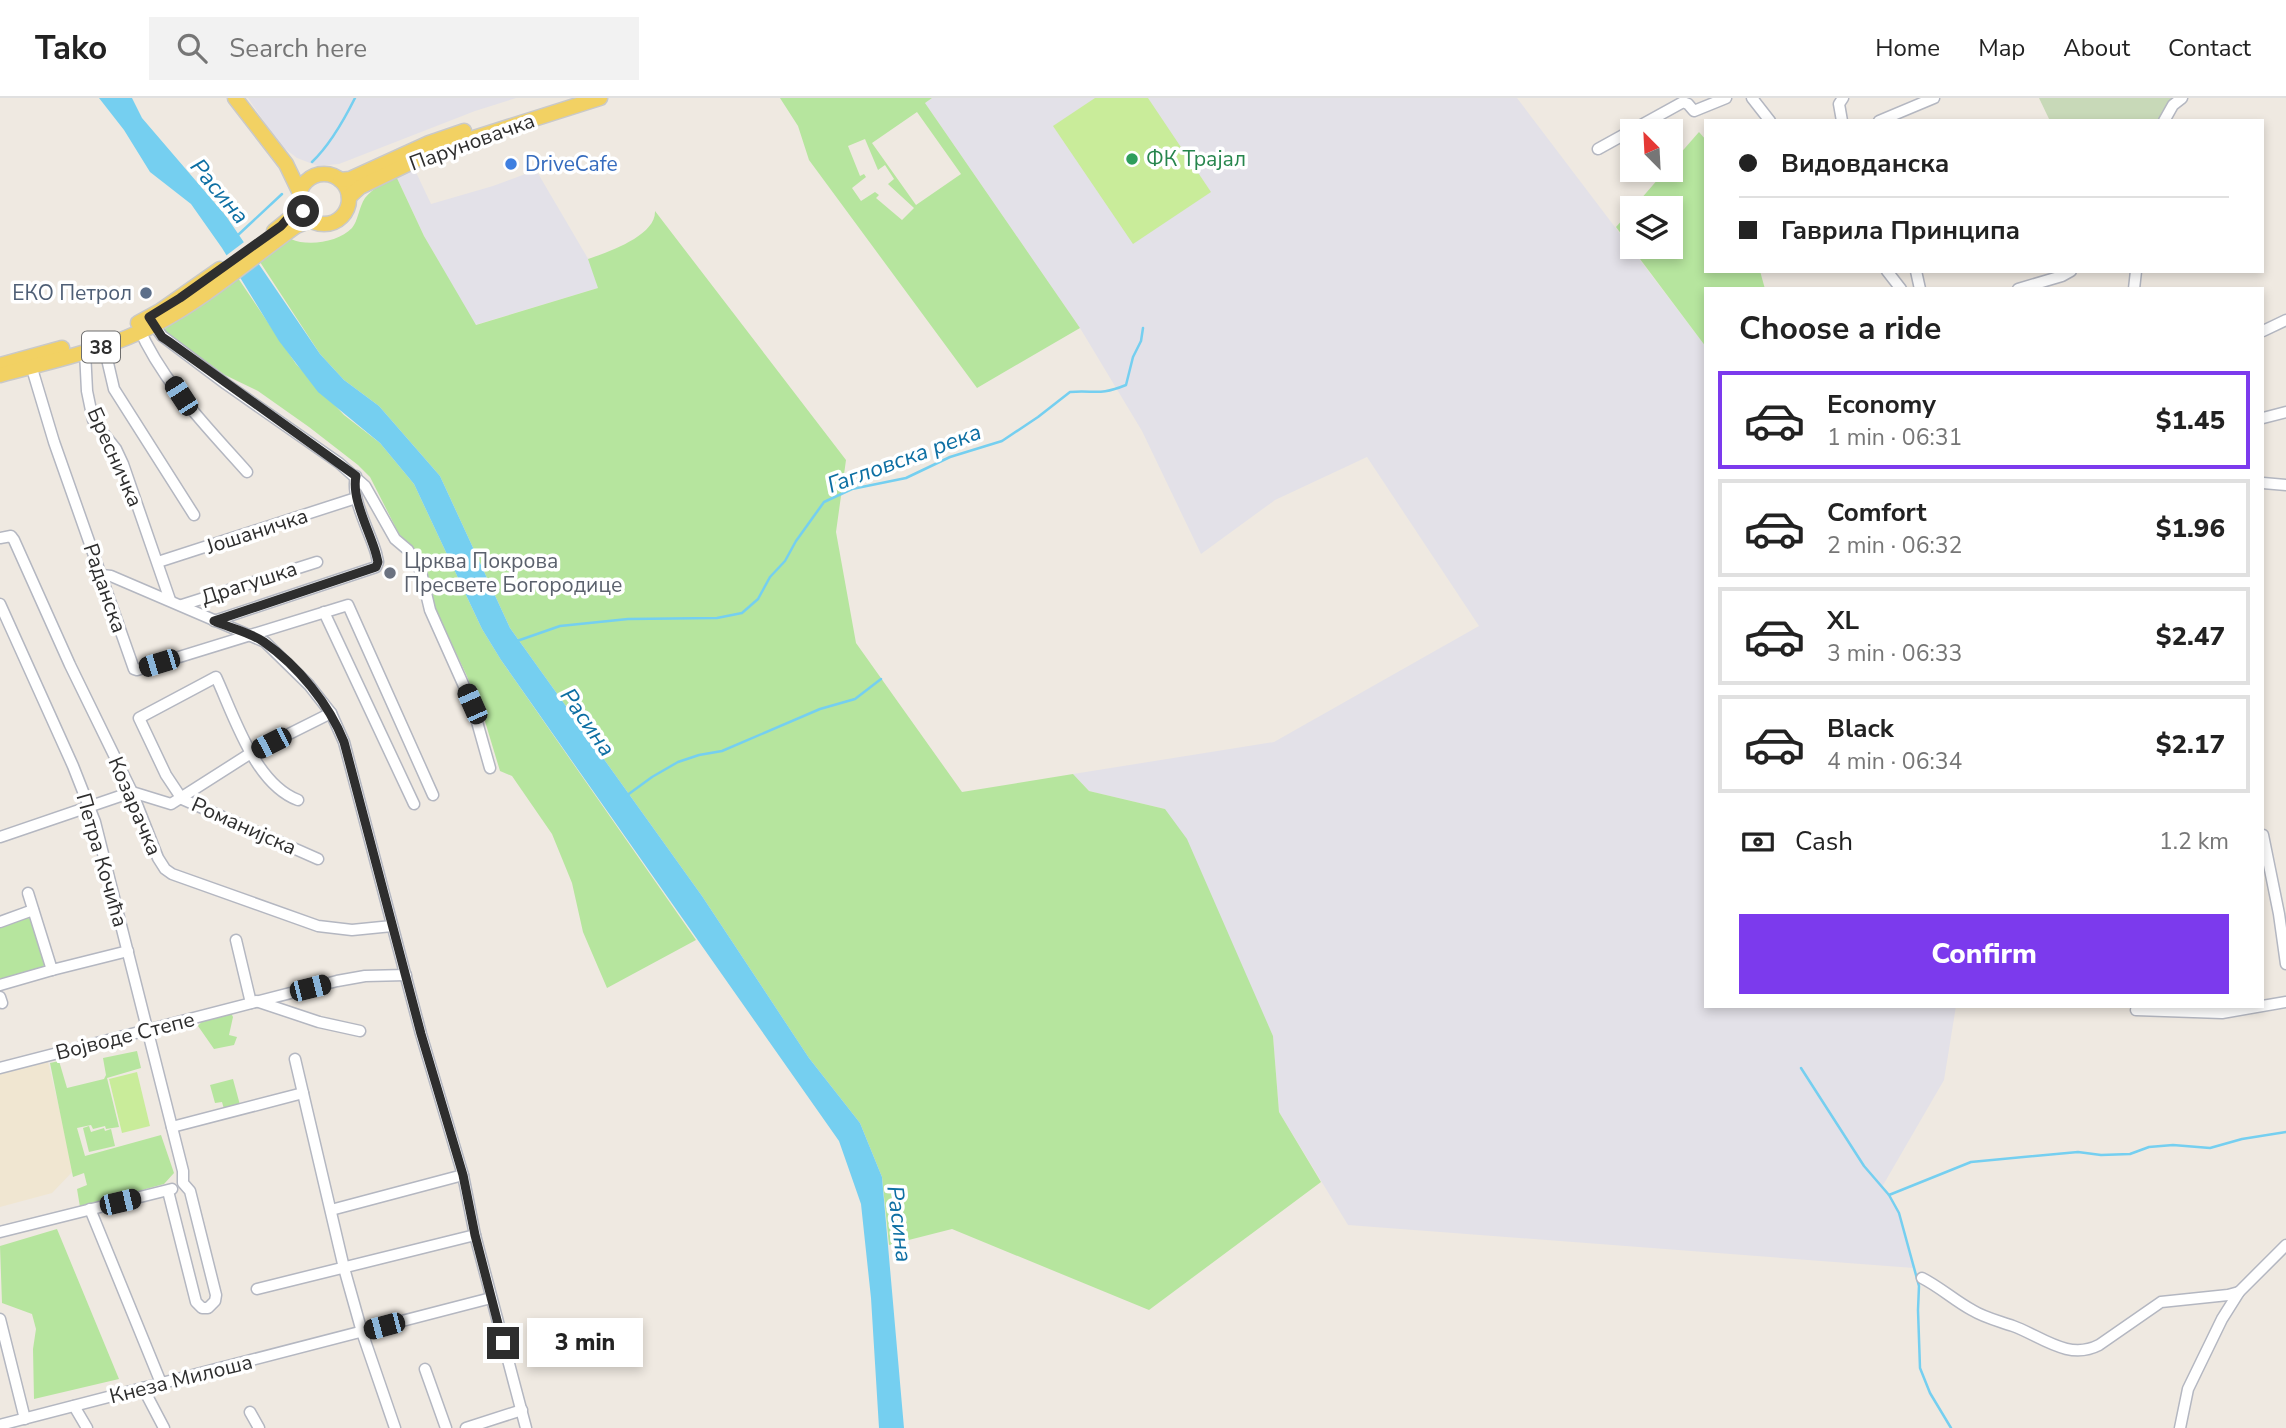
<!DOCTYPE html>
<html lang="en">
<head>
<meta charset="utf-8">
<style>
	body { margin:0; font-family:"Nunito Sans",sans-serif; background:#f2f2f2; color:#222; height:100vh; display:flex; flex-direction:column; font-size:26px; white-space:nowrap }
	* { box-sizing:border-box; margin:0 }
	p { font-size:23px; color:#767676 }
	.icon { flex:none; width:38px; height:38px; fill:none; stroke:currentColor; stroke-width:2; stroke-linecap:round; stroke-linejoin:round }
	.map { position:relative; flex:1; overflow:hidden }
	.panel { position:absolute; left:1704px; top:189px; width:560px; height:721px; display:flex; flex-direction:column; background:#fff; border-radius:0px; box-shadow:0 4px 10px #0003 }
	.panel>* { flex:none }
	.top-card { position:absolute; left:1704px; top:21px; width:560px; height:154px; border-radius:0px; box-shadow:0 4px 10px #0003; display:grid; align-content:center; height:154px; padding:0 35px; background:#fff }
	.needle { width:46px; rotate:336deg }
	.fabs { position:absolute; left:1620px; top:21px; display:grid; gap:14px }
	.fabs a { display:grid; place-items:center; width:63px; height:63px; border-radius:0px; background:#fff; box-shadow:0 4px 10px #0003; font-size:35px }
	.end { position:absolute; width:32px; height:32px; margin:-16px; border:9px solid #2e2e2e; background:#fff; box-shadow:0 0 0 4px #fff }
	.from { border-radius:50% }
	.bubble { position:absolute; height:49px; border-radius:0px; background:#fff; box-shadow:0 4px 10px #0003; font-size:23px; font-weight:800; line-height:49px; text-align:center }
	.car { position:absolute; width:21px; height:42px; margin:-21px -10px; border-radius:9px; box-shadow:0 0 5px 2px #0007; background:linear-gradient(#222 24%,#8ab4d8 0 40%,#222 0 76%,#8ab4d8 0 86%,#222 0) }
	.top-card b { display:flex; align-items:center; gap:24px; height:66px; font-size:26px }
	.top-card b+b { border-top:2px solid #e0e0e0 }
	.top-card i { width:18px; height:18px; background:#222 }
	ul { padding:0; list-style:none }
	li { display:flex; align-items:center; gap:21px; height:98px; margin:0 14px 10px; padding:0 21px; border:4px solid #e0e0e0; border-radius:0px }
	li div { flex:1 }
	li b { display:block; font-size:26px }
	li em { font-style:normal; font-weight:800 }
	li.active { border-color:#7c3aed }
	li>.icon { width:63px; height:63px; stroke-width:1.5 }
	h2 { padding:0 35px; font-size:32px; line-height:84px }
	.pay { display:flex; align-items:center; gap:18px; height:77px; padding:0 35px; font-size:26px }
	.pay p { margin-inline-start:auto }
	.cta { display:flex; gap:14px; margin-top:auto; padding:14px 35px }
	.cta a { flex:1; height:80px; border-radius:0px; background:#7c3aed; color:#fff; font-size:28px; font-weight:800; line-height:80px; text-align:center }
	header { display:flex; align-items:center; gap:42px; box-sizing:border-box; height:98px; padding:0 35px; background:#fff; border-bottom:2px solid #e0e0e0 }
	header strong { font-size:33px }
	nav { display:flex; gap:38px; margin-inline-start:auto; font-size:24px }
	.search { width:490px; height:63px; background:#f2f2f2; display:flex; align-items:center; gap:18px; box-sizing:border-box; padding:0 24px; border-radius:0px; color:#767676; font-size:26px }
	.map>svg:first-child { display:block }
</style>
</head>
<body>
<header>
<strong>Tako</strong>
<div class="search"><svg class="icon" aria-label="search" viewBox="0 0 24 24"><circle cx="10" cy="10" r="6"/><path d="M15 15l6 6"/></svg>Search here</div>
<nav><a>Home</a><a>Map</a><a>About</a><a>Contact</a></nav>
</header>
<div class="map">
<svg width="2286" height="1330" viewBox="0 0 2286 1330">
	<rect width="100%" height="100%" fill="#efe9e1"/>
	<g fill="#e3e1e8">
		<path d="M 248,0 L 516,0 L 475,13 L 339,66 L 318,68 L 297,60 L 280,47 Z"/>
		<path d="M 932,0 L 1517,0 L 1706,249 L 1706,908 L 1956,908 L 1944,982 L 1882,1089 L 1899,1115 L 1914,1170 L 1348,1127 L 1279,1014 L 1273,938 L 1165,711 L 1089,693 L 1073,676 L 1274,644 L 1479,528 L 1367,359 L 1275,402 L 1201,456 L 1142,333 L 1080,230 L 925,5 Z"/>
		<path d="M 414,70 L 431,106 L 493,88 L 536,72 L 590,164 L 598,190 L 475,227 L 424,138 L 396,78 Z"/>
	</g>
	<path fill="#f0e6d1" d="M 48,964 L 74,1072 L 52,1095 L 0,1109 L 0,976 Z"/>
	<g fill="#b6e59e" fill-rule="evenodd">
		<path d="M 780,0 L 932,0 L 925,5 L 1080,230 L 977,290 L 809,62 L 798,28 ZM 917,14 L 961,76 L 916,107 L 872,45 ZM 865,41 L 878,72 L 885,67 L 894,81 L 888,86 L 889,87 L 914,110 L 902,122 L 876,100 L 879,97 L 875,94 L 861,103 L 852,90 L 866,79 L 864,76 L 860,78 L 848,48 Z"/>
		<path d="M 1699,34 L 1706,42 L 1706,173 L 1760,173 L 1765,191 L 1706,191 L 1706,249 L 1616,129 L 1633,110 L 1633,149 L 1671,149 L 1671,110 L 1633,110 L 1666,72 L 1671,72 L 1671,66 Z"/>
		<path d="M 396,78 L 424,138 L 476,227 L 598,190 L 588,161 C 608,154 656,138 655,113 L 846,362 L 836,434 L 856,545 L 962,694 L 1073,676 L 1089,693 L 1165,711 L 1187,741 L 1273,938 L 1279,1014 L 1321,1084 L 1149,1212 L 952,1131 L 889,1147 L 882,1079 L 860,1025 L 809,960 L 702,798 L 510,530 L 440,378 L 379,308 L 344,282 L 320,256 L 260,164 L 291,141 C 308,149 339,144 352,130 C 358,123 359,109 365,100 C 373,90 385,84 396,78 Z"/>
		<path d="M 238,180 L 296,266 L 344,317 L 380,345 L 414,386 L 482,531 L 501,562 L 696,842 L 607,890 L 583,834 L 572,785 L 552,736 L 512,678 L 500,673 L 484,620 L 466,576 L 435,511 L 427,474 L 416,453 L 399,436 L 370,379 L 358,367 L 309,329 L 258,293 L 225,277 L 163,232 Z"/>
		<path d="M 24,819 L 32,821 L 46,863 L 43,869 L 4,882 L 0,880 L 0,828 Z"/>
		<path d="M 231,915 L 233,919 L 229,937 L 237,939 L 234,947 L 214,951 L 198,928 L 204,921 Z"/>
		<path d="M 137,953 L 141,970 L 107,980 L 119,1029 L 106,1031 L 105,1028 L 93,1031 L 91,1027 L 77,1030 L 85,1058 L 161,1037 L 174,1075 L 164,1086 L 80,1109 L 77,1091 L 87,1087 L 84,1075 L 73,1079 L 50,965 L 59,963 L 67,990 L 104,981 L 106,977 L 103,960 Z"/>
		<path d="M 233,981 L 240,1007 L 224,1011 L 222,1004 L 215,1005 L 210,987 Z"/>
		<path d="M 89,1028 L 91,1034 L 104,1030 L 105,1033 L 111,1031 L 115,1048 L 89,1054 L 83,1030 Z"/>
		<path d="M 57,1131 L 119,1281 L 34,1301 L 33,1251 L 36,1231 L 32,1216 L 2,1205 L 0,1148 Z"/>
	</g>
	<path fill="#c8d9b8" d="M 2039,0 L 2175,0 L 2161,23 L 2050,23 Z"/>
	<g fill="#c9ec9a">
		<path d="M 1095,0 L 1148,0 L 1211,94 L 1133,146 L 1053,28 Z"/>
		<path d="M 137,974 L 150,1028 L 122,1035 L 109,981 Z"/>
	</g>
	<path fill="#75cff0" d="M 99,0 L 132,0 L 142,20 L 226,118 L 320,256 L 344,282 L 379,308 L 440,378 L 510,530 L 702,798 L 809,960 L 860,1025 L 882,1079 L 904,1330 L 879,1330 L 871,1200 L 861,1106 L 839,1043 L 501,562 L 482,531 L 414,386 L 380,345 L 318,294 L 279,243 L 222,150 L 191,106 L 150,74 L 124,32 Z"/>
	<path fill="#efe9e1" d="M 248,141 L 263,162 L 235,182 L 223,160 Z"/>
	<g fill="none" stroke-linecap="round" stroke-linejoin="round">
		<g stroke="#75cff0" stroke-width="2.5">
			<path d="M 312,64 C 330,47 344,22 355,0"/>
			<path d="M 238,137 L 282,96"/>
			<path d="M 517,543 L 560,528 L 628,521 L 717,520 L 742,515 L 758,501 L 770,479 L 785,463 L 796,443 L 824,404 L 852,391 L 906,380 L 950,359 L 1002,343 L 1038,319 L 1070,294 C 1096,292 1099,298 1126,287 L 1133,259 L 1141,243 L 1143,230"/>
			<path d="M 626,698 L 652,679 L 678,664 L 699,657 L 722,653 L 820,611 L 855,601 L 881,581"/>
			<path d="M 1801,970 L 1864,1068 L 1889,1097 L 1899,1115 L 1919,1188 L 1918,1212 L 1920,1270 L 1930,1295 L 1951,1330"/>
			<path d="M 1889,1097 L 1971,1064 L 2078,1054 L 2101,1057 L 2130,1056 L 2149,1049 L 2173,1047 L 2210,1050 L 2242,1041 L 2286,1034"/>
		</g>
		<g stroke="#b4b7c1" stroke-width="13">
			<g id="minor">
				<path d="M 1752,0 L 1770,23"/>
				<path d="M 1842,23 L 1839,6 L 1843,0"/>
				<path d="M 1879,23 L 1934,0"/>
				<path d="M 2164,23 L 2173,7 L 2182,0"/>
				<path d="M 1598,51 L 1683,4 L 1688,6 L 1694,13 L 1726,0"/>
				<path d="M 1887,173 L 1901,191"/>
				<path d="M 1916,173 L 1920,191"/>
				<path d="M 2018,191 L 2062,178 L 2071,173"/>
				<path d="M 2134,191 L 2136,173"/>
				<path d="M 150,222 L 162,238 L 226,286 L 339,365 L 365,388 L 395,441 L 408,452 L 421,474 L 430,512 L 472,606 L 490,670"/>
				<path d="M 138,228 C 162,284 207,329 247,374"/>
				<path d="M 2263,233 L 2286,222"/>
				<path d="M 104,248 L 114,291 L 194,417"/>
				<path d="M 85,253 L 87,293 L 93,322 L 116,351 L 123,366 L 170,502"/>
				<path d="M 30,264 L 54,344 L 134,571 L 137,572 L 348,507 L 433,697"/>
				<path d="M 2263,320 L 2286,314"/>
				<path d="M 2263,385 L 2286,387"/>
				<path d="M 0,440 L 11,438 L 14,442 L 70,567 L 132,694 L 158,760 L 165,771 L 172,776 L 318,828 L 352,832 L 392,828"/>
				<path d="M 158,464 L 356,400"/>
				<path d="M 102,477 L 111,478 L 265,544 L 309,587 L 331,615 L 344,644 L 421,936 L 463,1077 L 475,1137 L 526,1330"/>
				<path d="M 0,506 L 73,668 L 95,724 L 183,1073 L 183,1085 L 190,1093 L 216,1197 L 215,1203 L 208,1210 L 202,1210 L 196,1204 L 168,1093"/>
				<path d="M 182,507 L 317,464"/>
				<path d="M 324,514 L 414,706"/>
				<path d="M 214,523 L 376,469 L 378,464 L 376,455 C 370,434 350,399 356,378"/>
				<path d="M 298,702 C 255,686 234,618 216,579 L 139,620 L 166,677 L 182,701 L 318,761"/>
				<path d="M 2263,737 L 2279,816 L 2286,866"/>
				<path d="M 0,739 L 132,694 L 171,706 L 251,655 L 331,615"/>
				<path d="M 28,795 L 52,872 L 128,853"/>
				<path d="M 0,824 L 33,812"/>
				<path d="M 236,842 L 251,905"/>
				<path d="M 0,887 L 52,872"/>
				<path d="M 0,899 L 2,905"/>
				<path d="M 256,903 L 319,924 L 360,933"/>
				<path d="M 2136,912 L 2222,915 L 2286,904"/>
				<path d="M 295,961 L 344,1170 L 362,1234 L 395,1330"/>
				<path d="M 0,970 L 337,883 L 365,878 L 406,877"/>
				<path d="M 172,1029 L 303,995"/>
				<path d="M 90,1111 L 161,1285"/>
				<path d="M 331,1112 L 463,1077"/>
				<path d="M 0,1134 L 172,1091"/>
				<path d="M 1922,1180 C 1940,1189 1955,1203 1972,1212 C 1985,1220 1999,1223 2013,1228 C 2041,1238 2068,1263 2099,1247 L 2161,1204 L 2228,1197 L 2239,1194"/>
				<path d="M 257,1191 L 475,1137"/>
				<path d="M 0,1221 L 25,1321"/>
				<path d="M 425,1271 L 446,1330"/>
				<path d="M 143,1290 L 164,1330"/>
				<path d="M 74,1308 L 87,1330"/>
				<path d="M 250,1314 L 259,1330"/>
				<path d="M 0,1327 L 491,1200"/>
				<path d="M 466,1330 L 522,1312"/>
				<path d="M 2180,1330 L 2188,1291 L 2222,1221 L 2239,1194 L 2286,1147"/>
			</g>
		</g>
		<g stroke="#c9c9c9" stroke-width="17">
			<g id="major">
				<path d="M 235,0 L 286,66 L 300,95"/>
				<circle cx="324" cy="101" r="25"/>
				<path d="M 340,82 L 350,81 L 429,45 L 464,33"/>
				<path d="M 349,99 L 360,89 L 439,51 L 600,0"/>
				<path d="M 274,133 L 290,120 L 300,108"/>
				<path d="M 138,225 L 160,213 L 220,171"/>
				<path d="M 0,267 L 62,250"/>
				<path d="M 0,277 C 51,263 107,252 154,227 C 205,201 250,161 296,128 L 311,122"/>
			</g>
		</g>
		<use href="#minor" stroke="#fff" stroke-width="10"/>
		<use href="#major" stroke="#f2d163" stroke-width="14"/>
	</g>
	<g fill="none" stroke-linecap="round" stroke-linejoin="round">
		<path stroke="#2e2e2e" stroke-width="9" d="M 303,113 L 300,107 L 281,128 L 180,200 L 149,219 L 162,239 L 168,243 L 356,378 C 351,400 370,434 376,456 L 378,464 L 376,469 L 214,523 C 230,530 250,534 264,544 C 298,568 329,606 344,644 L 421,936 L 463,1077 L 475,1137 L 503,1245"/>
	</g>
	<circle fill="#2e9e5b" stroke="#fff" stroke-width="2.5" cx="1132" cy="61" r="7"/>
	<circle fill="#3f7fe0" stroke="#fff" stroke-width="2.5" cx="511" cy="66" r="7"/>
	<circle fill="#5c6f8a" stroke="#fff" stroke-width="2.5" cx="146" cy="195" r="7"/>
	<circle fill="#6b7280" stroke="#fff" stroke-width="2.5" cx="390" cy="475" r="7"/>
	<g text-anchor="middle" stroke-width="7" stroke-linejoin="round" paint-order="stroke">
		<rect fill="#fff" stroke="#6d6d6d" stroke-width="2" x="82" y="233.5" width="38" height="31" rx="5"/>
		<g font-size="19" font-weight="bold" fill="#2e2e2e">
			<text x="101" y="256">38</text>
		</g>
		<g font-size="21" fill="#2e2e2e" stroke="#fff">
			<text transform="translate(472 44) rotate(-20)" y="7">Паруновачка</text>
			<text transform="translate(115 359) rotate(66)" y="7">Бресничка</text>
			<text transform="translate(257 433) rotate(-18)" y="7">Јошаничка</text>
			<text transform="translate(249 485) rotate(-18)" y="7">Драгушка</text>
			<text transform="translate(105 490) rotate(71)" y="7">Раданска</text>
			<text transform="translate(135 708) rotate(67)" y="7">Козарачка</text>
			<text transform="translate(244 728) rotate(24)" y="7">Романијска</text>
			<text transform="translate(102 762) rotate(74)" y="7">Петра Кочића</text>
			<text transform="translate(125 938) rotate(-14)" y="7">Војводе Степе</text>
			<text transform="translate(181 1281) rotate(-14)" y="7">Кнеза Милоша</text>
		</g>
		<g font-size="21" fill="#27864d" stroke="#fff" text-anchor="start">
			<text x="1146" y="68">ФК Трајал</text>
		</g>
		<g font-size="21" fill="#366cbe" stroke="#fff" text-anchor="start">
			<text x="525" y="73">DriveCafe</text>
		</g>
		<g font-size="21" fill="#4e5e75" stroke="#fff" text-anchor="end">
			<text x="132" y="202">ЕКО Петрол</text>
		</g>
		<g font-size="21" fill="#5b616d" stroke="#fff" text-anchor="start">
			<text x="404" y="470">Црква Покрова<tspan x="404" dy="24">Пресвете Богородице</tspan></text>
		</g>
		<g font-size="23" font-style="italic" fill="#0d6fa3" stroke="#fff">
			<text transform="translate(220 93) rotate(50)" y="8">Расина</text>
			<text transform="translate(904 360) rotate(-20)" y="8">Гагловска река</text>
			<text transform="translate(588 624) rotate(55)" y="8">Расина</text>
			<text transform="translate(900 1126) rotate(83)" y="8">Расина</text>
		</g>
	</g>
</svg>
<div class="fabs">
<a><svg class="needle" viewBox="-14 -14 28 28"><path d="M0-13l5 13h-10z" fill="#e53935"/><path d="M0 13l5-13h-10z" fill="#767676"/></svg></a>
<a><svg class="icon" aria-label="layers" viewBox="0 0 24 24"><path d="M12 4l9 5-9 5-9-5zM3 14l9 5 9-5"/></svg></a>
</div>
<i class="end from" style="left:303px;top:113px"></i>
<i class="end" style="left:503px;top:1245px"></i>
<div class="bubble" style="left:527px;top:1220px;width:116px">3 min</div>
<i class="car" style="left:181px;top:298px;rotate:327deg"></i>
<i class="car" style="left:159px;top:565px;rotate:253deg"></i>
<i class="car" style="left:472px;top:606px;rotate:336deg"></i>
<i class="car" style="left:271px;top:645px;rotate:243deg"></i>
<i class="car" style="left:310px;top:890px;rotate:76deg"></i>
<i class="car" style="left:120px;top:1104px;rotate:77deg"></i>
<i class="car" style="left:384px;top:1228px;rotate:255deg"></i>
<div class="top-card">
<b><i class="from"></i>Видовданска</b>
<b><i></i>Гаврила Принципа</b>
</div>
<section class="panel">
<h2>Choose a ride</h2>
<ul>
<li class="active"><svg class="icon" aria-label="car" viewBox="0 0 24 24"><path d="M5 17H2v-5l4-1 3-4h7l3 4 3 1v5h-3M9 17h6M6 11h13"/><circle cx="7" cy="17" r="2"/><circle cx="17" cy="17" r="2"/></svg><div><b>Economy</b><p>1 min · 06:31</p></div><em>$1.45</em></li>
<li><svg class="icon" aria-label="car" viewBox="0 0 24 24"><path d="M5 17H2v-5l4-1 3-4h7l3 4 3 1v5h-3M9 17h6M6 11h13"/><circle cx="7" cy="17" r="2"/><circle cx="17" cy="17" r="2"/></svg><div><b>Comfort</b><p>2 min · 06:32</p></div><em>$1.96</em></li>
<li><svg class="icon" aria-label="car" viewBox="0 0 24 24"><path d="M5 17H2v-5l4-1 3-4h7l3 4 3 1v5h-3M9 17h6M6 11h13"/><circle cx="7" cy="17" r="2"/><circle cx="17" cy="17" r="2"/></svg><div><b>XL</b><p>3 min · 06:33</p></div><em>$2.47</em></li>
<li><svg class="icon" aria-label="car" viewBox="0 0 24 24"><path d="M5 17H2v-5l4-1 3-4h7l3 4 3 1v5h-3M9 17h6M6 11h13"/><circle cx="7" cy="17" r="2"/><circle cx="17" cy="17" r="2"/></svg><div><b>Black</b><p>4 min · 06:34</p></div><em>$2.17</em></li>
</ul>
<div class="pay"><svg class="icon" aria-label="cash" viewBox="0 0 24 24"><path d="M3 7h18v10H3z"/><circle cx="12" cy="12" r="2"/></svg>Cash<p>1.2 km</p></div>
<div class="cta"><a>Confirm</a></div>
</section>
</div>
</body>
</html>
